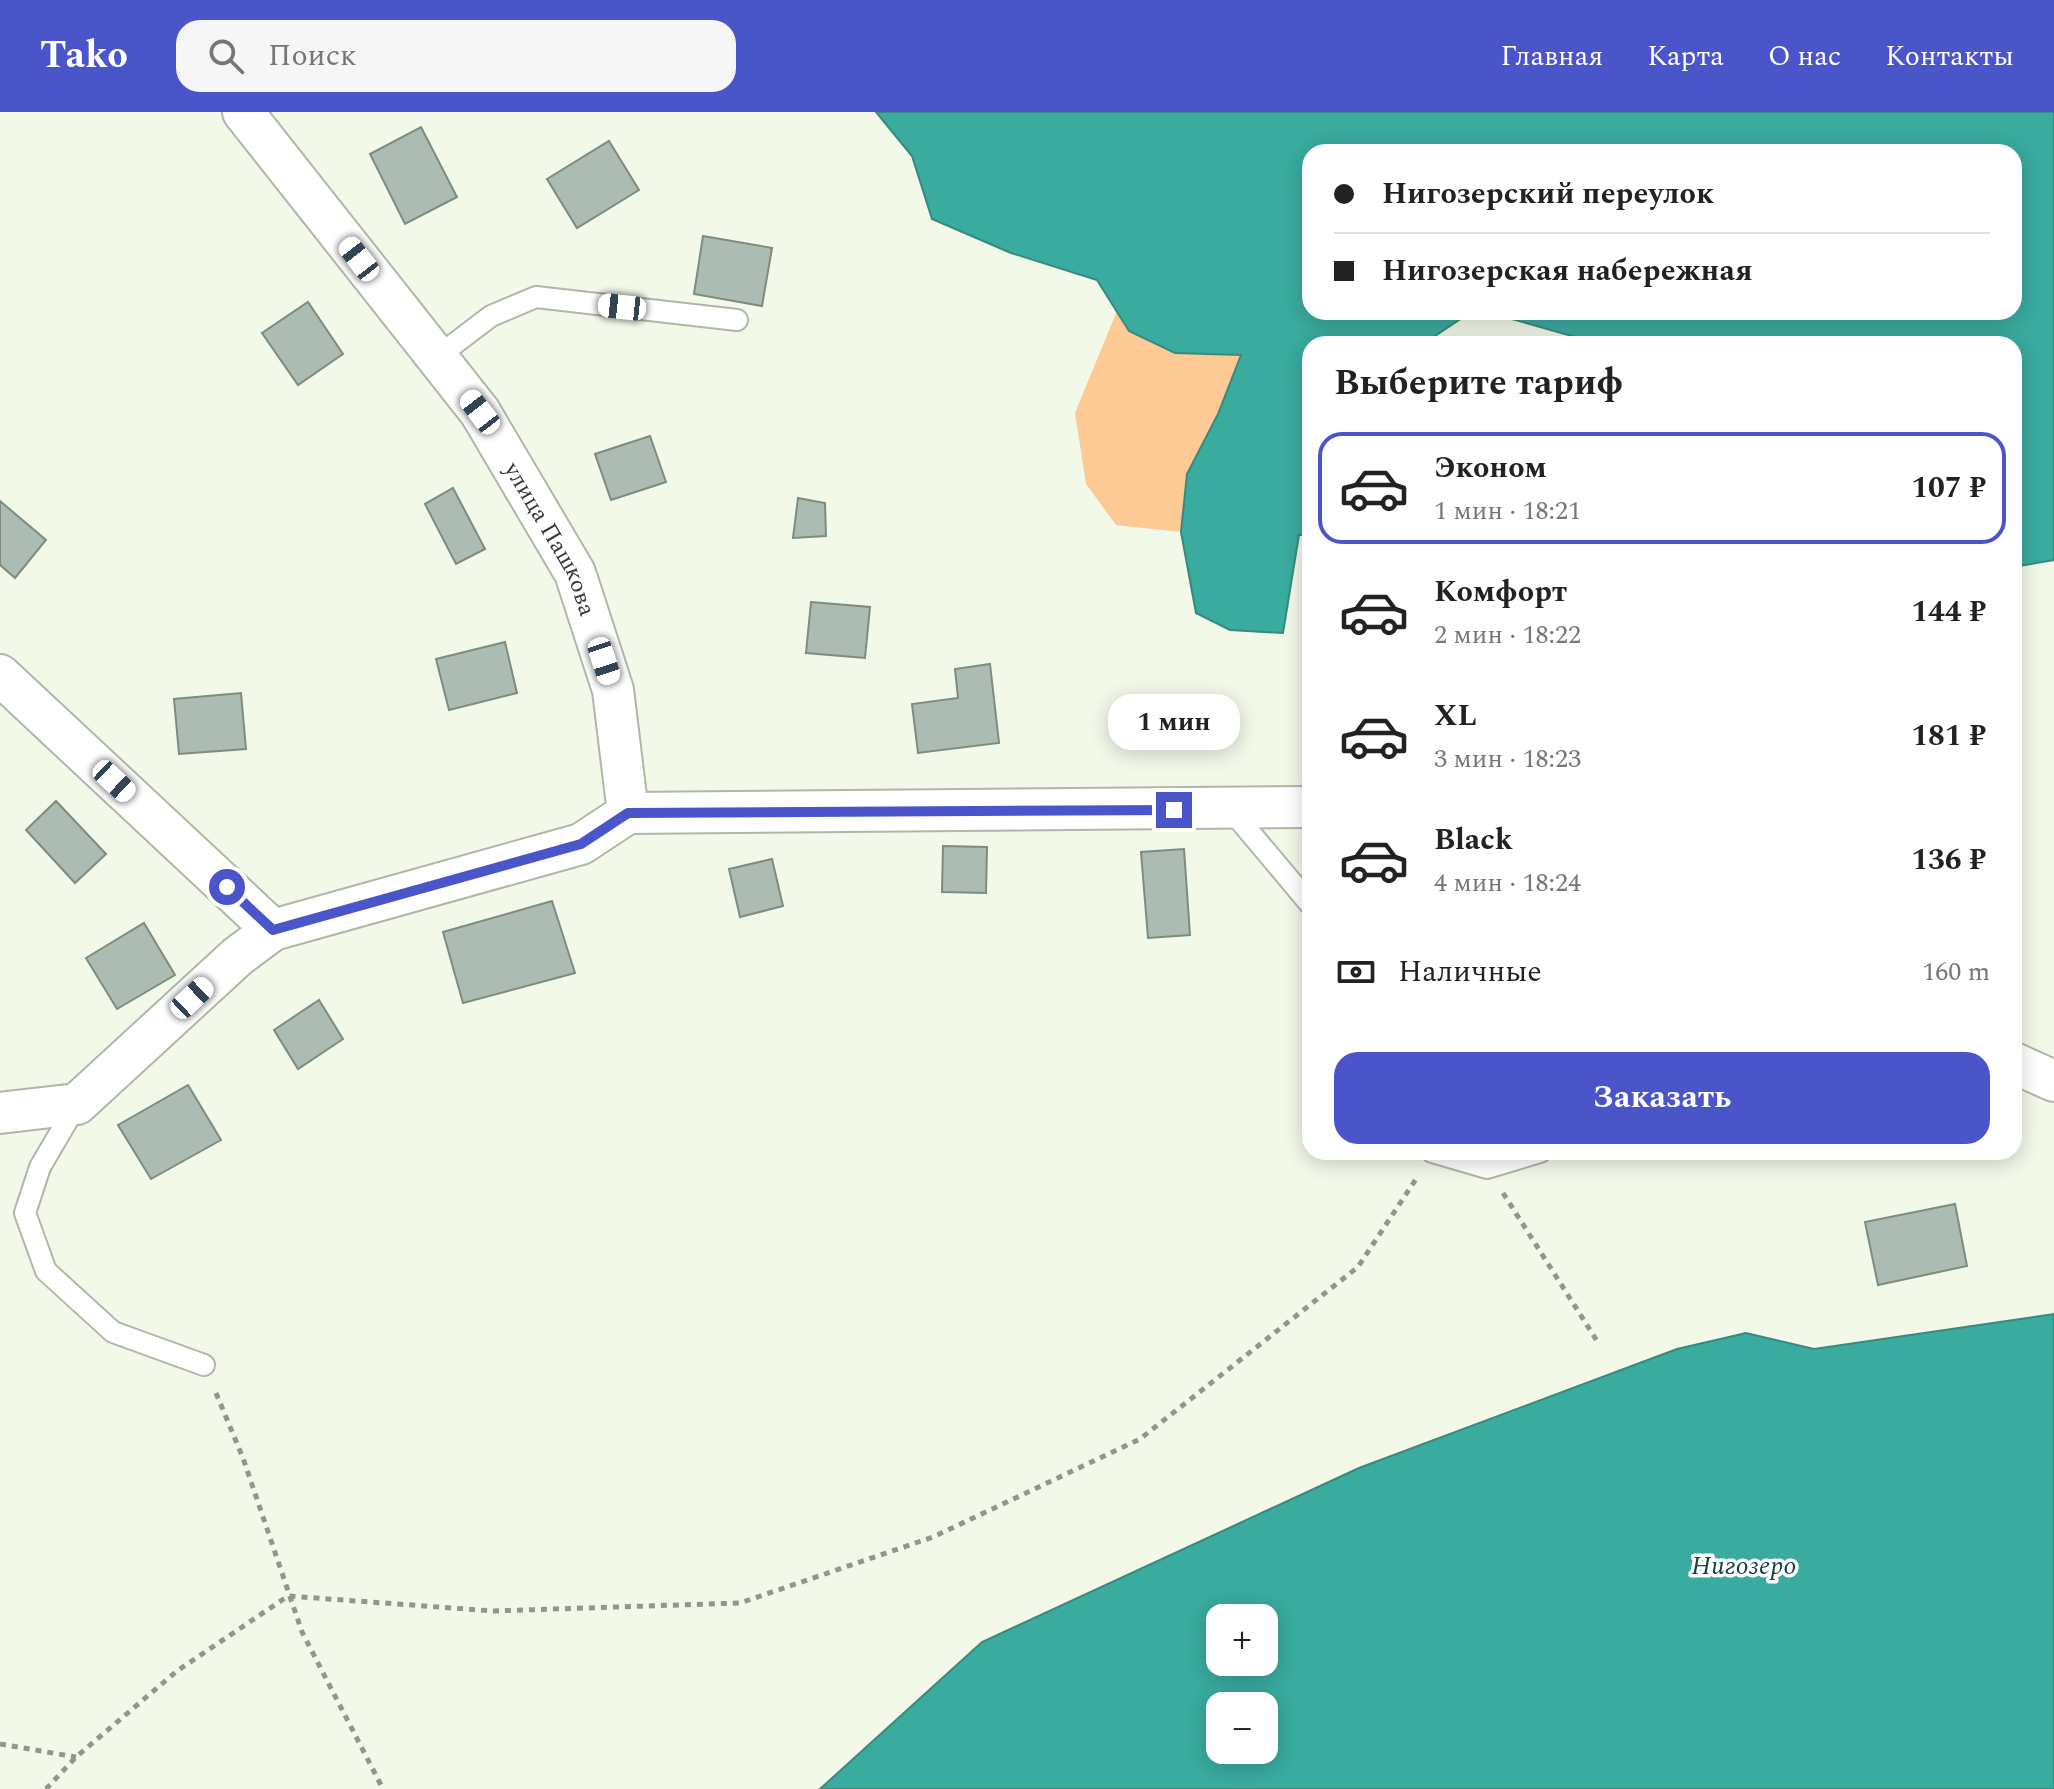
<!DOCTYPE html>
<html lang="ru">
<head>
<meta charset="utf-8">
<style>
	body { margin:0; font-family:Spectral,serif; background:#f6f6f6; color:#222; height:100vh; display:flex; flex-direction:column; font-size:30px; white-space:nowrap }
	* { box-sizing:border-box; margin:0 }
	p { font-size:26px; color:#767676 }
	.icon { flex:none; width:44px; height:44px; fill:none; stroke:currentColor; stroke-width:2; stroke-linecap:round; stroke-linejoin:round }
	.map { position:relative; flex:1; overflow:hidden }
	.side { position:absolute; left:1302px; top:224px; width:720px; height:824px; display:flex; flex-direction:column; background:#fff; border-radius:24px; box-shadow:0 4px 20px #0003 }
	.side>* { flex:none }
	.hud { position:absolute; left:1302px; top:32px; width:720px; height:176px; border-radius:24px; box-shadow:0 4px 20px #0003; display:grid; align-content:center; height:176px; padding:0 32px; background:#fff }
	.controls { position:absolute; left:1206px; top:1492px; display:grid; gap:16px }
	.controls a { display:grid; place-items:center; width:72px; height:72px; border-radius:16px; background:#fff; box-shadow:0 4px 20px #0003; font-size:40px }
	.end { position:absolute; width:36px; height:36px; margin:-18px; border:10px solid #4a55ca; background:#fff; box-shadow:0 0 0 4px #fff }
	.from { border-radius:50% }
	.bubble { position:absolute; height:56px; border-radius:24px; background:#fff; box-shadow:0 4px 20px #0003; font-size:26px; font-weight:700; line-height:56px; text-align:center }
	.car { position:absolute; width:24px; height:48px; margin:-24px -12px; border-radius:10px; box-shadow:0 0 6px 2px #0007; background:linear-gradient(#fff 24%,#345 0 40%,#fff 0 76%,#345 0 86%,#fff 0) }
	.hud b { display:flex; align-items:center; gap:28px; height:76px; font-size:30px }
	.hud b+b { border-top:2px solid #e0e0e0 }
	.hud i { width:20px; height:20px; background:#222 }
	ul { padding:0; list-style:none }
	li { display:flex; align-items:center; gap:24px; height:112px; margin:0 16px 12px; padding:0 16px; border:4px solid transparent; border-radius:24px }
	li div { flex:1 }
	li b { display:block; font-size:30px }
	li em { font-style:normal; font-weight:700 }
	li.current { border-color:#4a55ca }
	li>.icon { width:72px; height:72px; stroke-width:1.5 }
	h2 { padding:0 32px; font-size:36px; line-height:96px }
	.pay { display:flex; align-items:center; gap:20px; height:88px; padding:0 32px; font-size:30px }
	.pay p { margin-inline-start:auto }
	.button { display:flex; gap:16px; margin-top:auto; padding:16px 32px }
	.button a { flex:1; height:92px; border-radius:24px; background:#4a55ca; color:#fff; font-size:32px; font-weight:700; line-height:92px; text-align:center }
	header { display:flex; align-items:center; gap:48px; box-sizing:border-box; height:112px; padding:0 40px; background:#4a55ca; color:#fff }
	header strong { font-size:38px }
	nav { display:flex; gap:44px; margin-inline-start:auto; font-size:28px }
	.search { width:560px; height:72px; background:#f6f6f6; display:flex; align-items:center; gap:20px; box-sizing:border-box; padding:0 28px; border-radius:24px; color:#767676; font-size:30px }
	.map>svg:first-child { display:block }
</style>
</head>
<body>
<header>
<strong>Tako</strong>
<div class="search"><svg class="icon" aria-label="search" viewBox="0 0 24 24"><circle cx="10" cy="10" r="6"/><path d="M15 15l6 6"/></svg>Поиск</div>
<nav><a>Главная</a><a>Карта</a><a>О нас</a><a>Контакты</a></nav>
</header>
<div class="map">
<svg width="2054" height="1677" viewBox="0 0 2054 1677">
	<rect width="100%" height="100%" fill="#f2f9e9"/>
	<path fill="#fdc995" d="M 1117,199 C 1146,245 1192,241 1242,243 L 1218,302 L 1187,362 L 1181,420 L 1116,413 L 1086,372 L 1075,301 Z"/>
	<g fill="#3aab9f" stroke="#39897f" stroke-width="2" fill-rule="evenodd">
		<path d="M 876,0 L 2054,0 L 2054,448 L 2014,455 L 2014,232 L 1600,232 L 1487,200 L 2014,200 L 2014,40 L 1310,40 L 1310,200 L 1471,200 L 1423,232 L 1310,232 L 1310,423 L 1299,423 L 1283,521 L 1230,518 L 1196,501 L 1181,420 L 1187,362 L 1218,302 L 1241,243 L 1175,241 L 1129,219 L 1097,168 L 1011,141 L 932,107 L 912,44 Z"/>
		<path d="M 2054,1202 L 2054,1677 L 820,1677 L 982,1530 L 1359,1356 L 1677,1237 L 1746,1221 L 1814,1237 ZM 1220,1506 L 1264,1506 L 1264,1550 L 1220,1550 ZM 1220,1594 L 1264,1594 L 1264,1638 L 1220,1638 Z"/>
	</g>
	<g fill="#adbcb2" stroke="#7d8b81" stroke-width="2">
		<path d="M 421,15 L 457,85 L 405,112 L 370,42 Z"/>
		<path d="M 609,29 L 639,78 L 577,116 L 547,67 Z"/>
		<path d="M 703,124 L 772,136 L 762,194 L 694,182 Z"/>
		<path d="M 308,190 L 343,242 L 298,273 L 262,221 Z"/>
		<path d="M 650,324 L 666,370 L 611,388 L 595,342 Z"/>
		<path d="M 453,376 L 485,437 L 456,452 L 425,392 Z"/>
		<path d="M 798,386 L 825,391 L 826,424 L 793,426 Z"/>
		<path d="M 0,389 L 46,428 L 15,466 L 0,453 Z"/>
		<path d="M 811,490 L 870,495 L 865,546 L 806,541 Z"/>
		<path d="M 505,530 L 517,581 L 449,598 L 436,547 Z"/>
		<path d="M 990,552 L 999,631 L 918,641 L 912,592 L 958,586 L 955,557 Z"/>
		<path d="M 241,581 L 246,637 L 179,642 L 174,587 Z"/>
		<path d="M 56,689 L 106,742 L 75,771 L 26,718 Z"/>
		<path d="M 943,734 L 987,735 L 986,781 L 942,780 Z"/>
		<path d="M 1184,737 L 1190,823 L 1148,826 L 1141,740 Z"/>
		<path d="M 772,747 L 783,794 L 740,805 L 729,757 Z"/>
		<path d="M 552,789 L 575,861 L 463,891 L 443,820 Z"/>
		<path d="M 144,811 L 175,863 L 117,897 L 86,846 Z"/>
		<path d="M 319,888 L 343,927 L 298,957 L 274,918 Z"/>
		<path d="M 188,973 L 221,1028 L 151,1067 L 118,1013 Z"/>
		<path d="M 1955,1092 L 1967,1154 L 1878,1173 L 1865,1110 Z"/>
	</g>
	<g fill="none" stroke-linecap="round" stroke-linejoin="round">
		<g stroke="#b0b6a8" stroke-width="24">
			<g id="lane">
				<path d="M 437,245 L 491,204 L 536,185 L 737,208"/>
				<path d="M 1232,699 L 1310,792"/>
				<path d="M 77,992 L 40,1055 L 25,1101 L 46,1159 L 113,1220 L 204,1253"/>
				<path d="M 1432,1040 L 1487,1056 L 1540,1040"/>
			</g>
		</g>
		<g stroke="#b0b6a8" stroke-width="44">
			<g id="street">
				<path id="s1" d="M 243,0 L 480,300 L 575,461 L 613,578 L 628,701"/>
				<path d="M 0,563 L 273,818"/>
				<path d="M 2014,951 L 2054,969"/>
				<path d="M 0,1001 L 77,992 L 238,844 L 273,818 L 581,732 L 628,701 L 1310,695"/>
			</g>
		</g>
		<g stroke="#92978c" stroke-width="5" stroke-dasharray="6 6" stroke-linecap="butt">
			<path d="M 1503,1081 L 1599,1232"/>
			<path d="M 216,1281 L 243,1346 L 302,1520 L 383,1677"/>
			<path d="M 0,1632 L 76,1645"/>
			<path d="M 46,1677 L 76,1645 L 177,1559 L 288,1484 L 493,1499 L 740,1491 L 933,1425 L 1140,1327 L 1358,1155 L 1416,1067"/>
		</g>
		<use href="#lane" stroke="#fff" stroke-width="20"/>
		<use href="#street" stroke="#fff" stroke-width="40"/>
	</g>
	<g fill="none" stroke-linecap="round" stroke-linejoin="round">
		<path stroke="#4a55ca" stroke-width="10" d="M 227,775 L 273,818 L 581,732 L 628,701 L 1174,698"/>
	</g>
	<g text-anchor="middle" stroke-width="7" stroke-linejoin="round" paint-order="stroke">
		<g font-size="24" fill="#373a34" stroke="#fff">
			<text dy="8" stroke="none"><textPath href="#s1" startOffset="528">улица Пашкова</textPath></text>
		</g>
		<g font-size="26" font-style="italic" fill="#13443f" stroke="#fff">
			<text x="1744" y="1462">Нигозеро</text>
		</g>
	</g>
</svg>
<div class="controls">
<a>+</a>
<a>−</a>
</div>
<i class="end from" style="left:227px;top:775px"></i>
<i class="end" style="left:1174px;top:698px"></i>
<div class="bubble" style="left:1108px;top:582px;width:132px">1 мин</div>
<i class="car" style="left:359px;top:147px;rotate:322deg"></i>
<i class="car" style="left:622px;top:195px;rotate:276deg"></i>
<i class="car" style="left:480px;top:300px;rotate:322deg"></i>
<i class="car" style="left:604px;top:549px;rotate:162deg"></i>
<i class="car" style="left:114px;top:669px;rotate:133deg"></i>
<i class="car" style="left:192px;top:886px;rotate:47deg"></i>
<div class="hud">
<b><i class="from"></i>Нигозерский переулок</b>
<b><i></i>Нигозерская набережная</b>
</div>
<section class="side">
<h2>Выберите тариф</h2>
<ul>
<li class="current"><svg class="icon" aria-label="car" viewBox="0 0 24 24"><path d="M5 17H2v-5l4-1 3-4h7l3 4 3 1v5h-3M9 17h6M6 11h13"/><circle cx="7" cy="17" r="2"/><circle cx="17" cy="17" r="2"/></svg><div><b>Эконом</b><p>1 мин · 18:21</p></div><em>107 ₽</em></li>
<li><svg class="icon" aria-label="car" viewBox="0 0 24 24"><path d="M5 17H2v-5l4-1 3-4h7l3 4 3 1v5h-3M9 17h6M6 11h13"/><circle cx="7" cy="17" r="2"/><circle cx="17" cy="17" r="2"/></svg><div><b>Комфорт</b><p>2 мин · 18:22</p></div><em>144 ₽</em></li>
<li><svg class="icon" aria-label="car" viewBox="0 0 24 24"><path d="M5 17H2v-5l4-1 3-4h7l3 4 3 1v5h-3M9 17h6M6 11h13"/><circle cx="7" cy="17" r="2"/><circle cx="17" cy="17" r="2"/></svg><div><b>XL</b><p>3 мин · 18:23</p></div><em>181 ₽</em></li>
<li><svg class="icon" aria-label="car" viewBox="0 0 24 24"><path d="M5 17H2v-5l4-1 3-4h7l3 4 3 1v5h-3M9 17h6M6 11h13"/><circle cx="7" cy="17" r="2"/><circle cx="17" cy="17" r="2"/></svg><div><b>Black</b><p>4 мин · 18:24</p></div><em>136 ₽</em></li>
</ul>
<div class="pay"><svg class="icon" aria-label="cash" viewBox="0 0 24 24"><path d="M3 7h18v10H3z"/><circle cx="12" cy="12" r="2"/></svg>Наличные<p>160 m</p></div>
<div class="button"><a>Заказать</a></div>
</section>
</div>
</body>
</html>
